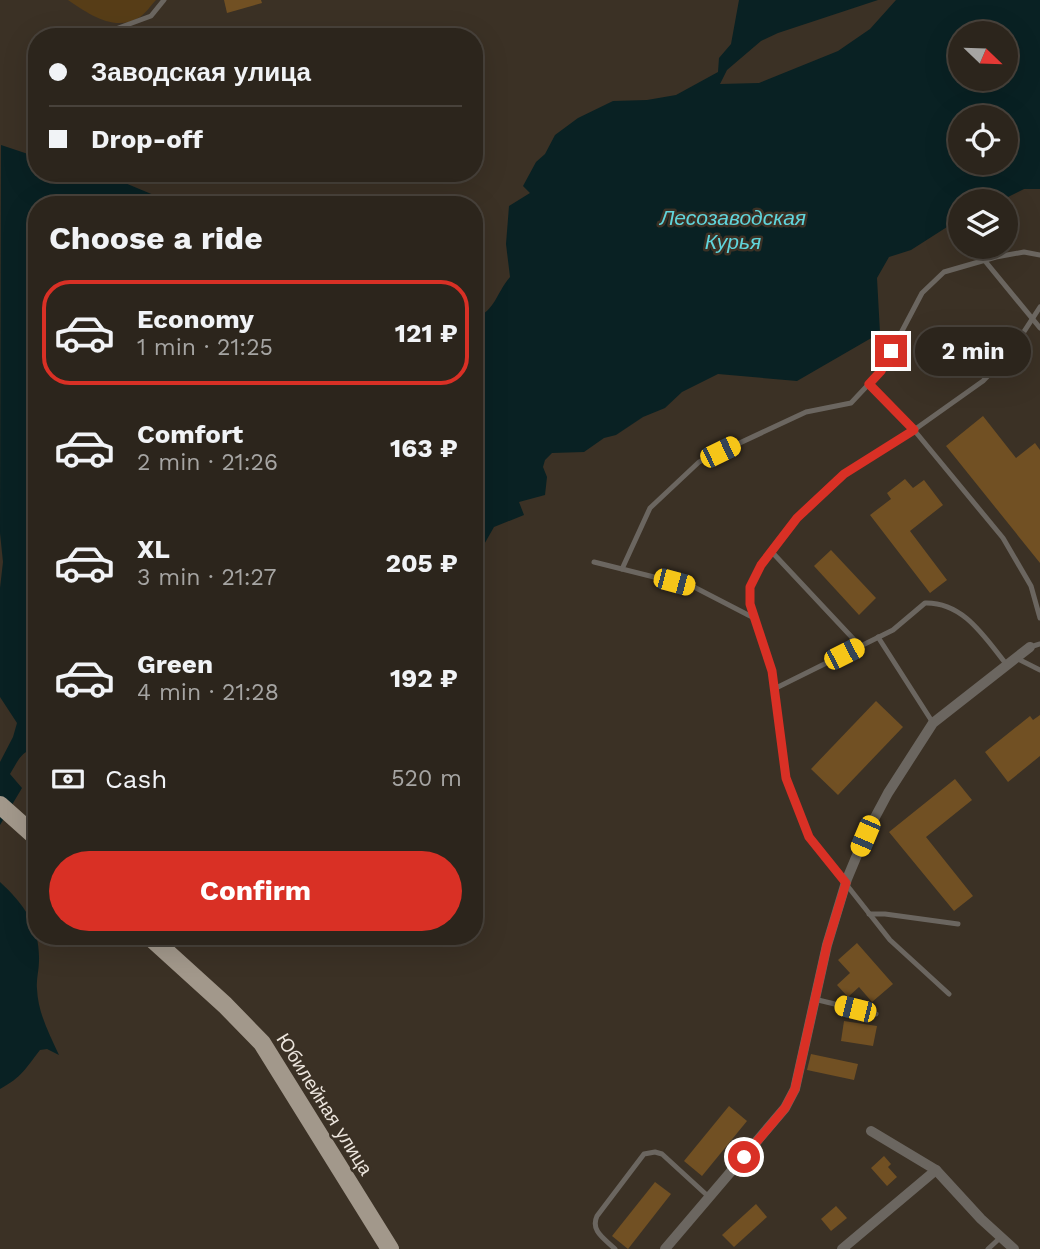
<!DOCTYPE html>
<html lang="en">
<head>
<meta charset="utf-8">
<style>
	body { margin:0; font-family:"Work Sans",sans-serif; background:#383129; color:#f1f3f6; height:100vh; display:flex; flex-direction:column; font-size:26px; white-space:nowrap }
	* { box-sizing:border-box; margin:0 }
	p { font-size:23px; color:#a6a5a3 }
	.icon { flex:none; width:38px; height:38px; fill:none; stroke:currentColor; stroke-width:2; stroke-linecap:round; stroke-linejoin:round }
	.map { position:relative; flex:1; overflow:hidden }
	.details { position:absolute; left:28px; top:196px; width:455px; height:749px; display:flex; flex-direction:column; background:#2c251c; border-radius:28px; box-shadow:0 7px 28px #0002,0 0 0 2px #48423b }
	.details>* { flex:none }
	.top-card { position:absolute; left:28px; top:28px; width:455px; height:154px; border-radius:28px; box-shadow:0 7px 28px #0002,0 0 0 2px #48423b; display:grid; align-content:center; height:154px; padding:0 21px; background:#2c251c }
	.needle { width:46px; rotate:113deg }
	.controls { position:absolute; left:948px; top:21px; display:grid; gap:14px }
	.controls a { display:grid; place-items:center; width:70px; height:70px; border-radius:50%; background:#2c251c; box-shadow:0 7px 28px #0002,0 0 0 2px #48423b; font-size:35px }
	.end { position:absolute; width:32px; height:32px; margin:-16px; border:9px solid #d93025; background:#fff; box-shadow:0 0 0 4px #fff }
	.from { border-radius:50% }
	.bubble { position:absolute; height:49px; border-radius:24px; background:#2c251c; box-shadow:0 7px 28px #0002,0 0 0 2px #48423b; font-size:23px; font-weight:700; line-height:49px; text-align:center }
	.car { position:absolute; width:21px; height:42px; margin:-21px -10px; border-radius:9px; box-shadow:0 0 5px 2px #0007; background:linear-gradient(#f5c518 24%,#345 0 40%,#f5c518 0 76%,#345 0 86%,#f5c518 0) }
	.top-card b { display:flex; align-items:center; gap:24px; height:66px; font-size:26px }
	.top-card b+b { border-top:2px solid #48423b }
	.top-card i { width:18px; height:18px; background:#f1f3f6 }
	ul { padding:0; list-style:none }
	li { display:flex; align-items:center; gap:21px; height:105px; margin:0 14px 10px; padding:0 7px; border:4px solid transparent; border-radius:28px }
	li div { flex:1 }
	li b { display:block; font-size:26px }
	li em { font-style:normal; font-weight:700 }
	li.on { border-color:#d93025 }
	li>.icon { width:63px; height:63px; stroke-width:1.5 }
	h2 { padding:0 21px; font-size:32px; line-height:84px }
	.pay { display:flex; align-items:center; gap:18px; height:77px; padding:0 21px; font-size:26px }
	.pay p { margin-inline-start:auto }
	.cta { display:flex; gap:14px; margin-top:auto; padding:14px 21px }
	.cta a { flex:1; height:80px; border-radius:42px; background:#d93025; color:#fff; font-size:28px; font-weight:700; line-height:80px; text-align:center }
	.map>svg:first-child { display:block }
</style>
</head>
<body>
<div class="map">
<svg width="1040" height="1249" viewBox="0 0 1040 1249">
	<rect width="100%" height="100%" fill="#3b3125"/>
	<path fill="#573d17" d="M 68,0 L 156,0 C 151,5 146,13 140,17 C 115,33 89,14 68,0 Z"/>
	<g fill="#092123" fill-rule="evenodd">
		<path d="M 739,0 L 878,0 L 778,33 L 761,41 L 727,70 L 720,84 L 759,83 L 838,51 L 870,29 L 896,0 L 1040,0 L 1040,189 L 1024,189 L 1000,201 L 961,201 L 961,222 L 947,227 L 911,250 L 889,257 L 877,278 L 880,333 L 797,381 L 718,374 L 682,392 L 665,408 L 643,417 L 616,435 L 604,438 L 584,452 L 552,453 L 545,460 L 543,467 L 547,477 L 545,495 L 519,502 L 524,515 L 494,527 L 474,562 L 474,320 C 497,308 495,295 510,277 L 506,244 L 509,206 L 530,193 L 523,186 L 536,162 L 545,154 L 555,135 L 578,118 L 613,101 L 647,100 L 676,95 L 718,72 L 719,58 L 731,44 ZM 961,33 L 1006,33 L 1006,79 L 961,79 ZM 1006,117 L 1006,163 L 961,163 L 961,117 Z"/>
		<path d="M 1,145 L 37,157 L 37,173 L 101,173 L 161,198 L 169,205 L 37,205 L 37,750 C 22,748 17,763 10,774 L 22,788 L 0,825 L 0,762 L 13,737 L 17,723 L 0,697 L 0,588 L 3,562 L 0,533 Z"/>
		<path d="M 0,882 C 25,905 40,927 39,961 C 39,970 36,980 37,989 C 38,1013 49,1033 59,1055 L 47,1049 L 40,1050 C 26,1068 22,1077 0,1089 Z"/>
	</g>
	<g fill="#715023">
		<path d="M 224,0 L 261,0 L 262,3 L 227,13 Z"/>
		<path d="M 983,416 L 1016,458 L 1035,443 L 1040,450 L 1040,563 L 946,446 Z"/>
		<path d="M 905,479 L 913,488 L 924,480 L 943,505 L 910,531 L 947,580 L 930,593 L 870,515 L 891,499 L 887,493 Z"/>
		<path d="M 831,550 L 876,598 L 859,615 L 814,566 Z"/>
		<path d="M 876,701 L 903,727 L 838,795 L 811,769 Z"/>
		<path d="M 1040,715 L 1040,756 L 1008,782 L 985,752 L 1030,716 L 1033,720 Z"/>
		<path d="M 955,779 L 972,800 L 926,837 L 973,896 L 954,911 L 889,832 Z"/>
		<path d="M 857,943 L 893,984 L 872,1002 L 859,987 L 848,997 L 837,985 L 850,973 L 838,960 Z"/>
		<path d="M 844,1021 L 877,1026 L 873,1046 L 841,1041 Z"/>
		<path d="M 811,1054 L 858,1064 L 854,1080 L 807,1070 Z"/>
		<path d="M 729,1106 L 747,1121 L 702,1176 L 684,1161 Z"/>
		<path d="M 884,1156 L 891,1164 L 888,1167 L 897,1177 L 887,1186 L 871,1168 Z"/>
		<path d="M 655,1182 L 671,1194 L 628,1249 L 612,1236 Z"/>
		<path d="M 756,1204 L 767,1217 L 734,1247 L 722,1235 Z"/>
		<path d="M 836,1206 L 847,1218 L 831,1231 L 821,1219 Z"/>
	</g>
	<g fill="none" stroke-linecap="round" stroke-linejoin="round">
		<g stroke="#6b6660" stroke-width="5">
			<path d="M 94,37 L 151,16 L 164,0"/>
			<path d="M 985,261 L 1040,328"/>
			<path d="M 1040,307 L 1010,353 L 983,381 L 914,430 L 1003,538 L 1031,586 L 1040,618"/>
			<path d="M 868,384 L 914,430 L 844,474 L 797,518 L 761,564 L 750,587 L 749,604 L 772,671 L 786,778 L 809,837 L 890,940 L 949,994"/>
			<path d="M 771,551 L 860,646"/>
			<path d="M 594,562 L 694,587 L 754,618"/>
			<path d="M 622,569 L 650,508 L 699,462 L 806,412 L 851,403 L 881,371 L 922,293 L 944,272 L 996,257 L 1024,252 L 1040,255"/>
			<path d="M 878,637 L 933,723"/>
			<path d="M 1030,647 L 1040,644"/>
			<path d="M 1016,658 L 1040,670"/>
			<path d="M 774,689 L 893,630 L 925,603 C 964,602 985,638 1007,665"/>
			<path d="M 869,914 L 885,914 L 958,924"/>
			<path d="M 814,999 L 876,1014"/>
			<path d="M 615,1249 C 605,1239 590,1231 597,1216 L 644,1154 L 655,1152 L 662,1154 L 710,1198"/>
			<path d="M 988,1249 L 1001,1237"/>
		</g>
		<g stroke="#6b6660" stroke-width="10">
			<path d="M 871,1131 L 936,1170 L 981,1219 L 1014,1249"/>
			<path d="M 665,1249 L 785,1108 L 795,1089 L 827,945 L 847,879 L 865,836 L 888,793 L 933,723 L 1030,647"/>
			<path d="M 842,1249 L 936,1170"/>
		</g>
		<g stroke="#a2988b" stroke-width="18">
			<path d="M 0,805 L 37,838"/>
			<path d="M 149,936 L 225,1005 L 262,1043 L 390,1249"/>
		</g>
	</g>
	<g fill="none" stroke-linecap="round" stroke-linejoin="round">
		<path stroke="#d93025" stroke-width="9" d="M 744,1157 L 785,1108 L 795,1089 L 827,945 L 846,883 L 809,837 L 786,778 L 772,671 L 750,604 L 750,587 L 761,565 L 797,518 L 844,474 L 914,430 L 869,384 L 881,371 L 891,351"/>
	</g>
	<g text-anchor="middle" stroke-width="5" stroke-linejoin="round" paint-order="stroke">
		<g font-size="19" fill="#ece5dd" stroke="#3b3125">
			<text transform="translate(325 1104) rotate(58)" y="7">Юбилейная улица</text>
		</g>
		<g font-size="21" font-style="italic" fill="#60d5dc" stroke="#3b3125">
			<text x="733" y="225">Лесозаводская<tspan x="733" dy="24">Курья</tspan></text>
		</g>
	</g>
</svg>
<div class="controls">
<a><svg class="needle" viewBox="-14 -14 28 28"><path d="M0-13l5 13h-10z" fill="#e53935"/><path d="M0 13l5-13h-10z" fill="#a6a5a3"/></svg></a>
<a><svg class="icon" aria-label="locate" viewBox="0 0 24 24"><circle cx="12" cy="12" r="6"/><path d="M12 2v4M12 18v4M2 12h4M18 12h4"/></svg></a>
<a><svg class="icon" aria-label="layers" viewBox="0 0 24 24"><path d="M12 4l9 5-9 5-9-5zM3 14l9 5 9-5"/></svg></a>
</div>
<i class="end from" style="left:744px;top:1157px"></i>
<i class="end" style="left:891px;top:351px"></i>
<div class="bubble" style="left:915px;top:327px;width:116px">2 min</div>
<i class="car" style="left:720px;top:452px;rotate:64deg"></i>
<i class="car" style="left:674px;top:582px;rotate:105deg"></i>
<i class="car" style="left:844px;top:654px;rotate:63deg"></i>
<i class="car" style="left:865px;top:836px;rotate:203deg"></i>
<i class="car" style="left:855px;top:1009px;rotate:284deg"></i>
<div class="top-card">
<b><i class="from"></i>Заводская улица</b>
<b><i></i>Drop-off</b>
</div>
<section class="details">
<h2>Choose a ride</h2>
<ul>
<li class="on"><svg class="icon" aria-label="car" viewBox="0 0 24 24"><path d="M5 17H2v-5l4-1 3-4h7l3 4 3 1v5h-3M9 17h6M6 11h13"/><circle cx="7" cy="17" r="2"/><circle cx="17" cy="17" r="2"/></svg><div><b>Economy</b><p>1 min · 21:25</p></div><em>121 ₽</em></li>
<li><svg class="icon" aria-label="car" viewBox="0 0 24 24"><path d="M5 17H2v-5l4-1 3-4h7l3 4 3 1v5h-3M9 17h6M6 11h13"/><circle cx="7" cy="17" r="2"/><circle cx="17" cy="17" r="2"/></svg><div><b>Comfort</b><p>2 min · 21:26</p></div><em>163 ₽</em></li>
<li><svg class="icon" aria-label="car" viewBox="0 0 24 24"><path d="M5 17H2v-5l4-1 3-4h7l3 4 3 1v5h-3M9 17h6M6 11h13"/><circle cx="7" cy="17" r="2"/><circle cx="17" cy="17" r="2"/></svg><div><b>XL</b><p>3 min · 21:27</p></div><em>205 ₽</em></li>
<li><svg class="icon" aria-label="car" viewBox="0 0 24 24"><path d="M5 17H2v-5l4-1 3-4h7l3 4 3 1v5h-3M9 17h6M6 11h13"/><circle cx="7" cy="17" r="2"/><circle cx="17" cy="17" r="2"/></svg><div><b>Green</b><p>4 min · 21:28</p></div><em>192 ₽</em></li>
</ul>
<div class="pay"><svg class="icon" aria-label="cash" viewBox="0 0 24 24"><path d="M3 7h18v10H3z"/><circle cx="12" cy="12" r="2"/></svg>Cash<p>520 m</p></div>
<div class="cta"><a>Confirm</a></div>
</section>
</div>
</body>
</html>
